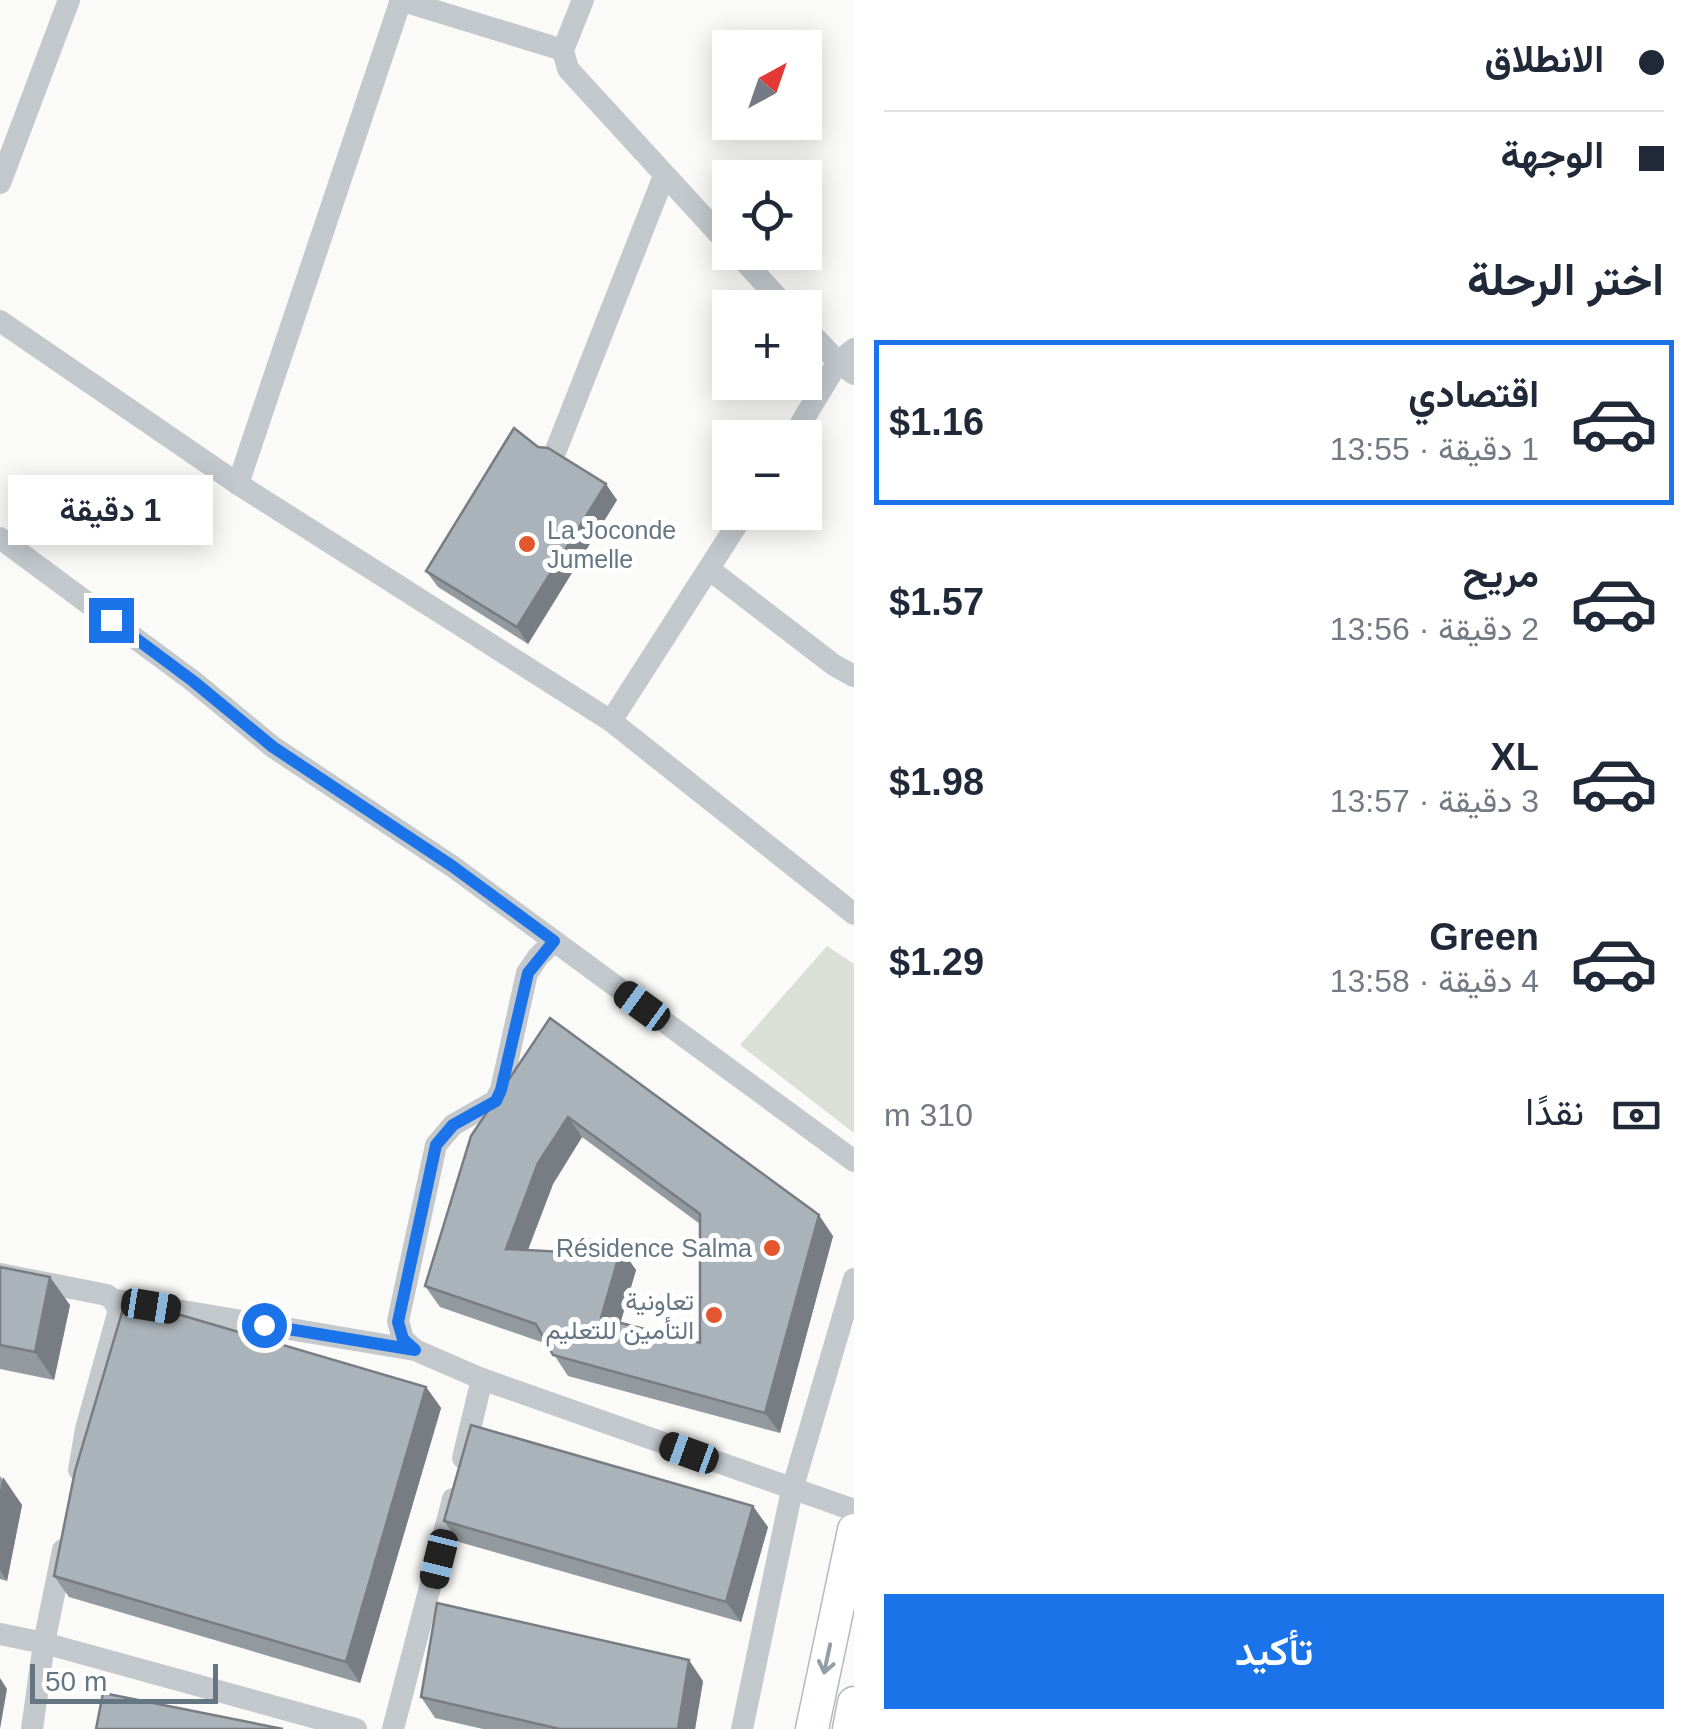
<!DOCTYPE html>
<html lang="ar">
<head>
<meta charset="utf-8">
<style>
	body { margin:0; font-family:Helvetica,Vazirmatn,sans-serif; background:#f6f6f7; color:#1f2937; direction:rtl; height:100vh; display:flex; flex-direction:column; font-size:38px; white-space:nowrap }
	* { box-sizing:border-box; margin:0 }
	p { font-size:32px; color:#747a83 }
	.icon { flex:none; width:55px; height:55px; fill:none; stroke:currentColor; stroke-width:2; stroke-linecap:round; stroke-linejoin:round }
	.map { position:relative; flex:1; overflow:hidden; direction:ltr }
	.side { display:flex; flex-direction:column; background:#fff; width:840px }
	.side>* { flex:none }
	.top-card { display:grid; align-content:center; height:220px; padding:0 30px; background:#fff }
	.needle { width:65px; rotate:40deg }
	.fabs { position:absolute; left:712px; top:30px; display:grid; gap:20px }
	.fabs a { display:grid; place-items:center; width:110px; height:110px; border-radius:0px; background:#fff; box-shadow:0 5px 25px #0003; font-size:50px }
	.scale { position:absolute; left:30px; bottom:25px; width:188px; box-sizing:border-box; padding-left:10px; border:5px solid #657683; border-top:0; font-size:28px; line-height:35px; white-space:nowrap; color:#657683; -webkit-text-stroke:8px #fff; paint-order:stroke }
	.end { position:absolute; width:45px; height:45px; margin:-22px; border:12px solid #1a73e8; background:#fff; box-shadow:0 0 0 5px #fff }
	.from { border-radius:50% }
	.bubble { position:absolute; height:70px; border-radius:0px; background:#fff; box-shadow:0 5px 25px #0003; font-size:32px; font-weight:600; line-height:70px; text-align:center; direction:rtl }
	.car { position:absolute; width:30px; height:60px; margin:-30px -15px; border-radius:12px; box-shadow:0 0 8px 2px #0007; background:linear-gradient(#222 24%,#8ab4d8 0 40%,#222 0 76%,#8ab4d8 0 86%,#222 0) }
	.top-card b { display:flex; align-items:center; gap:35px; height:95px; font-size:38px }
	.top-card b+b { border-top:2px solid #e0e1e3 }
	.top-card i { width:25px; height:25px; background:#1f2937 }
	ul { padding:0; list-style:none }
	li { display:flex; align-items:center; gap:30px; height:165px; margin:0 20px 15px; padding:0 10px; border:5px solid transparent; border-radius:0px }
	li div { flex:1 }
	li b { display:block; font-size:38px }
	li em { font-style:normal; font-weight:600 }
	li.current { border-color:#1a73e8 }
	li>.icon { width:90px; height:90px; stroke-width:1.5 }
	h2 { padding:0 30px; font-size:45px; line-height:120px }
	.pay { display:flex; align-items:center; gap:25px; height:110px; padding:0 30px; font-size:38px }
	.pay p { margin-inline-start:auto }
	.button { display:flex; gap:20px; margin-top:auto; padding:20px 30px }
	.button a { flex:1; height:115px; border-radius:0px; background:#1a73e8; color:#fff; font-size:40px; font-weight:600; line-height:115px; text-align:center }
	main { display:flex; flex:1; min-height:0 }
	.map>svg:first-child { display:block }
</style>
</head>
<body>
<main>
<section class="side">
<div class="top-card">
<b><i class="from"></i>الانطلاق</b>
<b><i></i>الوجهة</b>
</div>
<h2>اختر الرحلة</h2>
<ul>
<li class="current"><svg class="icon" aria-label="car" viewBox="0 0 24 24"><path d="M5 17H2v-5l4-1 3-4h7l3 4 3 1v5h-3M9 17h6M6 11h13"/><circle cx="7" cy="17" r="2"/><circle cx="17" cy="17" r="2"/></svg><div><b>اقتصادي</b><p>1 دقيقة · 13:55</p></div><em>$1.16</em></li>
<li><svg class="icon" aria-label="car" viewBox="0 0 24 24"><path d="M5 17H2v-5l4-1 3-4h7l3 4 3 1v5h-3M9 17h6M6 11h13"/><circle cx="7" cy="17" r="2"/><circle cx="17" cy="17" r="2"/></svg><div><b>مريح</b><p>2 دقيقة · 13:56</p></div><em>$1.57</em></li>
<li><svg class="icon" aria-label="car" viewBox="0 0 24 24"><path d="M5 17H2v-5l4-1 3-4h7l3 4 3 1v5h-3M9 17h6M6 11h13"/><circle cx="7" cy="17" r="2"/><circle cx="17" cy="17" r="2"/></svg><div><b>XL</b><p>3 دقيقة · 13:57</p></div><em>$1.98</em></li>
<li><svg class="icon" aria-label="car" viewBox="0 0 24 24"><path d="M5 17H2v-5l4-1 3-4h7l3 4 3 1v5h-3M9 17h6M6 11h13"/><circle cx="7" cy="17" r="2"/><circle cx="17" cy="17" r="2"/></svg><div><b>Green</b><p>4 دقيقة · 13:58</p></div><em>$1.29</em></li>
</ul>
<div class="pay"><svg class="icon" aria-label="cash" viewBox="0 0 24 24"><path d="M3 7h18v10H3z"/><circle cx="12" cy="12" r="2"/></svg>نقدًا<p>310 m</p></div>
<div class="button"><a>تأكيد</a></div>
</section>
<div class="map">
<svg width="854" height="1729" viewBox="0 0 854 1729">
	<rect width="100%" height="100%" fill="#fafaf8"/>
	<path fill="#dadfd7" d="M 827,946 L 854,964 L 854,1133 L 740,1045 Z"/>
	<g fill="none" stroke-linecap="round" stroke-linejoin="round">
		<g stroke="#b3babf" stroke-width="35">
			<g id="secondary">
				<path d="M 812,1729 L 854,1530"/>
				<path d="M 849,1729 L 854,1703"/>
			</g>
		</g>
		<g stroke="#c3c8cc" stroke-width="22">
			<path d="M 400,0 L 563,50"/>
			<path d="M 583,0 L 563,50 L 568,69 L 730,246"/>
			<path d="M 0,183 L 69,0"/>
			<path d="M 736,252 L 787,308"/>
			<path d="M 0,321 L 238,484 L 611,721 L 854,914"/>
			<path d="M 805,327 L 838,362 L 854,349"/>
			<path d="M 792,438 L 838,362 L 854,374"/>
			<path d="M 556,450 L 664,176"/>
			<path d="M 238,484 L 401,0"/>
			<path d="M 0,538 L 193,681 L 273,747 L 452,866 L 854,1161"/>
			<path d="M 710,570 L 834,665 L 854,676"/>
			<path d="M 611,721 L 745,512"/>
			<path d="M 554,941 L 538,957 L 527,973 L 501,1090 L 495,1101 L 453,1125 L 436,1145 L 398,1321 L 403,1339 L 415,1350 L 482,1379 L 854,1510"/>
			<path d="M 0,1274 L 107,1295 L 113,1300 L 119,1310 L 86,1429 L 79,1470"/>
			<path d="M 117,1300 L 415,1350"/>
			<path d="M 463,1458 L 482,1379"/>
			<path d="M 0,1634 L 44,1643 L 356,1729"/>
			<path d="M 32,1729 L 44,1643 L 63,1550"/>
			<path d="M 393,1729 L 453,1499"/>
			<path d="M 742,1729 L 792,1490 L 854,1279"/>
		</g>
		<use href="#secondary" stroke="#fff" stroke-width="32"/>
	</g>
	<g fill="#929a9f" fill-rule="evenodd">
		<path d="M 538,447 L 617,500 L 528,644 L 438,587 L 426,571 Z"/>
		<path d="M 550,1018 L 833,1236 L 780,1433 L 568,1376 L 547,1344 L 440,1307 L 425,1286 ZM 582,1137 L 700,1224 L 700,1343 L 620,1323 L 636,1270 L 621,1249 L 582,1253 L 528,1250 L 553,1184 Z"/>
		<path d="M 0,1267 L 70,1305 L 54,1380 L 0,1369 Z"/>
		<path d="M 426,1387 L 441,1408 L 360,1683 L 69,1597 L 54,1576 Z"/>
		<path d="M 0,1476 L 22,1505 L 7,1581 L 0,1579 Z"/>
		<path d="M 444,1521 L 768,1527 L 741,1622 L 459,1542 Z"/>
		<path d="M 703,1681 L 695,1729 L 483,1729 L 435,1718 L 421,1697 Z"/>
	</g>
	<g fill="#777d82">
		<path d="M 606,484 L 617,500 L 528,644 L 517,627 Z"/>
		<path d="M 568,1117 L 582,1137 L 553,1184 L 520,1270 L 506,1249 L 538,1163 Z"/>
		<path d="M 819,1215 L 833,1236 L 780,1433 L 765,1413 Z"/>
		<path d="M 621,1249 L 636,1270 L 616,1338 L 601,1318 Z"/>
		<path d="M 50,1277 L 70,1305 L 54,1380 L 35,1352 Z"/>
		<path d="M 426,1387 L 441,1408 L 360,1683 L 346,1662 Z"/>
		<path d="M 3,1477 L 22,1505 L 7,1581 L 0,1570 L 0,1491 Z"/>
		<path d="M 753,1506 L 768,1527 L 741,1622 L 726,1602 Z"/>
		<path d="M 689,1660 L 703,1681 L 695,1729 L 678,1729 Z"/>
		<path d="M 0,1678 L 7,1689 L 0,1729 Z"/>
	</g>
	<g fill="#aab3b9" stroke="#777d82" stroke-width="2.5" fill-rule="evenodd">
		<path d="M 514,428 L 538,447 L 548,448 L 606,484 L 517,627 L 426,571 Z"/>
		<path d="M 550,1018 L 819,1215 L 765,1413 L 553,1355 L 536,1324 L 425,1286 L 471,1136 ZM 568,1117 L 700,1214 L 700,1343 L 601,1318 L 621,1249 L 585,1238 L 582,1253 L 506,1249 L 538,1163 Z"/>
		<path d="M 0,1267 L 50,1277 L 35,1352 L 0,1345 Z"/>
		<path d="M 126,1299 L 426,1387 L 346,1662 L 54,1576 L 75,1471 Z"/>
		<path d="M 471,1425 L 753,1506 L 726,1602 L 444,1521 Z"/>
		<path d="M 437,1603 L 689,1660 L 678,1729 L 560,1729 L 421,1697 Z"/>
		<path d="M 103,1693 L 283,1729 L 96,1729 Z"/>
	</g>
	<defs><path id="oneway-shaft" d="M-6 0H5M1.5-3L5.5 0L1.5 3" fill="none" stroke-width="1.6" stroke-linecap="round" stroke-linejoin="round" transform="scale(2.5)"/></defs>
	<use stroke="#939fa8" href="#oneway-shaft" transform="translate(827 1659) rotate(102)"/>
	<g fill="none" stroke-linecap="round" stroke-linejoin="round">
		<path stroke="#1a73e8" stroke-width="12" d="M 111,620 L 193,681 L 273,747 L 452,866 L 554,941 L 528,973 L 501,1090 L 496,1101 L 453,1125 L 436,1145 L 398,1322 L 403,1339 L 415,1350 L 264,1325"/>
	</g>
	<g fill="#e4572e" stroke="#fff" stroke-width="4">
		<circle cx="527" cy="544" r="10"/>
		<circle cx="772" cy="1248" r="10"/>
		<circle cx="714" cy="1315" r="10"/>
	</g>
	<g text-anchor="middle" stroke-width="10" stroke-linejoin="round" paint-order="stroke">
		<g font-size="25" fill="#657683" stroke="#fff" text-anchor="end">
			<text x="547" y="539" text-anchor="start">La Joconde<tspan x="547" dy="29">Jumelle</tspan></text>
			<text x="752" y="1257">Résidence Salma</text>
			<text x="694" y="1310">تعاونية<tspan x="694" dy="29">التأمين للتعليم</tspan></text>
		</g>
	</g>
</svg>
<div class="fabs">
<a><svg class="needle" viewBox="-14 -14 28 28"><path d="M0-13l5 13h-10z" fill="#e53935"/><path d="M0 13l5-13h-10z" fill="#747a83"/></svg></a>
<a><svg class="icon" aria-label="locate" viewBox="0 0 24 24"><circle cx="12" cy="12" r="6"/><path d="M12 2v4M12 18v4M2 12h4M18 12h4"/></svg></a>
<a>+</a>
<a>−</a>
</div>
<div class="scale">50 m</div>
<i class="end from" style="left:264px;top:1325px"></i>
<i class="end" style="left:111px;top:620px"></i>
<div class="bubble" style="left:8px;top:475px;width:205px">1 دقيقة</div>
<i class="car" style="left:642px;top:1006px;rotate:306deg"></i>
<i class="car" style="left:151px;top:1306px;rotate:99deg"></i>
<i class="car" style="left:689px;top:1453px;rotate:290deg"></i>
<i class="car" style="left:439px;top:1559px;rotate:194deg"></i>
</div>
</main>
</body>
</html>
